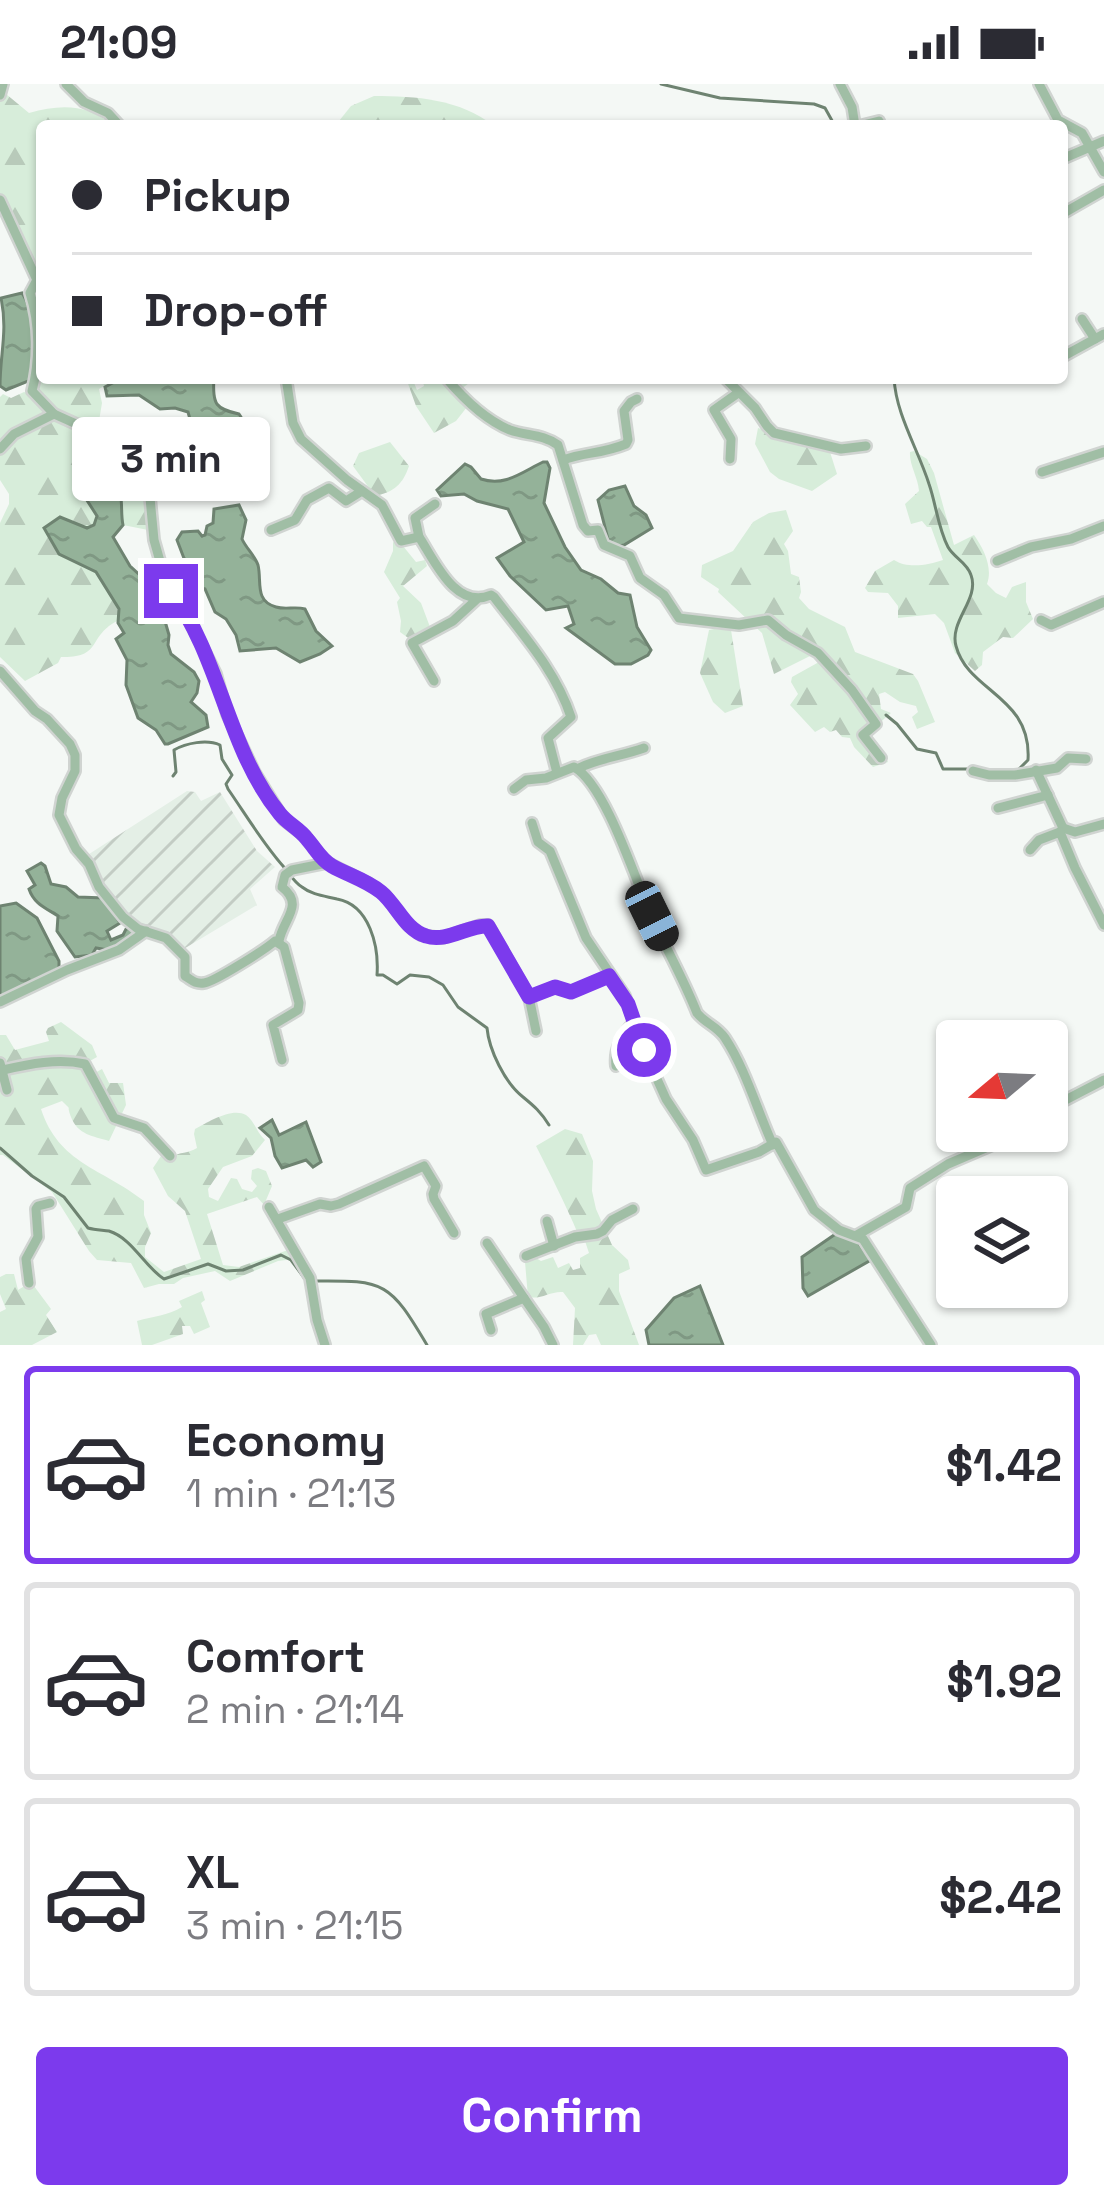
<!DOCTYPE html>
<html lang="en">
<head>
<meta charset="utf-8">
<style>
	body { margin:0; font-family:"Space Grotesk",sans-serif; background:#f7f7f7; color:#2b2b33; height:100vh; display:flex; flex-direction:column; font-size:45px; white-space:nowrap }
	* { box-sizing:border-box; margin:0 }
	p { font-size:39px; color:#7c7c81 }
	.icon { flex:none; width:66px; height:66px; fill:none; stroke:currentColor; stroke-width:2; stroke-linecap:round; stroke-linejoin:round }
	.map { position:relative; height:1261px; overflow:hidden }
	.sheet { display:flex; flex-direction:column; background:#fff; flex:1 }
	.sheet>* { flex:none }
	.banner { position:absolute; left:36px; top:36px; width:1032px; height:264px; border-radius:12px; box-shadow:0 3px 9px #0004; display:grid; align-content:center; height:264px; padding:0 36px; background:#fff }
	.needle { width:78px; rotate:251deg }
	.fabs { position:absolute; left:936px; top:936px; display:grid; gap:24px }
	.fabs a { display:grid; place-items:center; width:132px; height:132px; border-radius:12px; background:#fff; box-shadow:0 3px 9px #0004; font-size:60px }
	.end { position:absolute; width:54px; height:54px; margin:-27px; border:15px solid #7c3aed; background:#fff; box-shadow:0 0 0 6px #fff }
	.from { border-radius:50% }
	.bubble { position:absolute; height:84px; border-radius:12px; background:#fff; box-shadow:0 3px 9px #0004; font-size:39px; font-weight:700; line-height:84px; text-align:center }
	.car { position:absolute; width:36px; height:72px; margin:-36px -18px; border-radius:15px; box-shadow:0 0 9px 3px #0007; background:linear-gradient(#222 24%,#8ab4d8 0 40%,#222 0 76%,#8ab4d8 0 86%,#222 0) }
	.banner b { display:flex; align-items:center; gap:42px; height:114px; font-size:45px }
	.banner b+b { border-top:3px solid #e1e1e2 }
	.banner i { width:30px; height:30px; background:#2b2b33 }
	ul { padding:21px 0 0; list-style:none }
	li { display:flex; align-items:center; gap:36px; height:198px; margin:0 24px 18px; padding:0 12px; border:6px solid #e1e1e2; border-radius:12px }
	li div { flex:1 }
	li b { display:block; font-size:45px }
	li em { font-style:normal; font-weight:700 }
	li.on { border-color:#7c3aed }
	li>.icon { width:108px; height:108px; stroke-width:1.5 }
	.button { display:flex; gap:24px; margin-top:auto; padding:24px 36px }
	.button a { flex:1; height:138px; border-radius:12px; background:#7c3aed; color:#fff; font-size:48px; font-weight:700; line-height:138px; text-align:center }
	.status { display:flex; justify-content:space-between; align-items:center; height:84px; padding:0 60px; background:#fff; direction:ltr }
	.status svg { height:33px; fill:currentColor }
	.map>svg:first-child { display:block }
</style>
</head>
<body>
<div class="status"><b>21:09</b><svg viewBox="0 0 49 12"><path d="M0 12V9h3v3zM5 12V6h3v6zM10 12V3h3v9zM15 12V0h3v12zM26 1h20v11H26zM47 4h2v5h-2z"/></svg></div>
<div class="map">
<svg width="1104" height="1261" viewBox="0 0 1104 1261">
	<defs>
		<pattern id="industrial-furrows" width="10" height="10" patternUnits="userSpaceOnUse" patternTransform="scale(3)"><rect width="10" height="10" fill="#e4efe6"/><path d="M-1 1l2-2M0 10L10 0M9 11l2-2" fill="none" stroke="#c3ccc4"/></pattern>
		<pattern id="forest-firs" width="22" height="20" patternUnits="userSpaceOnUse" patternTransform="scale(3)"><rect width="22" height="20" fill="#d7edda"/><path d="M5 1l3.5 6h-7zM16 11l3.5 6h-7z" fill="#b8caba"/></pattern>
		<pattern id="water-ripples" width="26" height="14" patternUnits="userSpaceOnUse" patternTransform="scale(3)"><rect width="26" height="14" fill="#94b299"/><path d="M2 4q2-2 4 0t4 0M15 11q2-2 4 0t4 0" fill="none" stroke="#7f9883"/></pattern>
	</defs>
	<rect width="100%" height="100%" fill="#f4f8f5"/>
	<path fill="url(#industrial-furrows)" d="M 187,707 L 195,708 L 201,717 L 220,708 L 257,767 L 275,783 L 250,805 L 257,821 L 182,866 L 161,846 L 141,844 L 123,831 L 102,802 L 86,772 Z"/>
	<g fill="url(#forest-firs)">
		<path d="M 0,5 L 29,29 C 62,20 87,20 114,42 L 42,42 L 42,253 L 39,253 L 34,213 L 38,202 L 6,125 L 0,130 Z"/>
		<path d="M 374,12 C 416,12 460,15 494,42 L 335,42 L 351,22 Z"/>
		<path d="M 42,270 L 42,294 L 118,294 L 99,305 L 102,319 L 99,337 C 104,345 105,357 110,366 C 111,366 125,378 126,379 C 145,398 148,421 148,446 L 123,441 L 120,425 L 122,411 L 91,387 L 74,394 L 97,432 L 94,441 L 59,470 C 70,476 88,481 97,489 C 109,499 119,520 119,536 C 86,552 104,574 61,573 L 58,579 L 25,597 L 0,573 L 0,439 L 9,420 L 9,410 L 0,396 L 0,313 L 3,310 L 11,314 L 24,308 L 31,310 Z"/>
		<path d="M 406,294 L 412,294 L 417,306 L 424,302 L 422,294 L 476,294 L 461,305 L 467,323 L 456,337 L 434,349 L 416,322 Z"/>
		<path d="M 758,344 L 830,368 L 837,390 L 812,407 L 779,395 L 770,388 L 755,360 Z"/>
		<path d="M 390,358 L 409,382 C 403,400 394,408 375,412 L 353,382 L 359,369 Z"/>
		<path d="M 914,367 L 927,375 L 934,389 L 954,461 L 974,451 C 984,465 993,484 987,500 L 996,509 L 1006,514 L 1012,503 L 1026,498 L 1026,518 L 1033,535 L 1013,554 L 1003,553 L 983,568 L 982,581 L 975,587 L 955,569 L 944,539 L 935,530 L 898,534 L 898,522 L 888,509 L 868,508 L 865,504 L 875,487 L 894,476 C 908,485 928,481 943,476 L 931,443 L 927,443 L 922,437 L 911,440 L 905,420 L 919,407 C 918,393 909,381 910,368 Z"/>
		<path d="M 786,426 L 793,447 L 784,460 L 788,467 L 791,490 L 799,493 L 801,508 L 799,514 L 809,525 L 845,543 L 855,568 L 913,590 L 918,597 L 935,638 L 917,645 L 912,633 L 918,628 L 916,622 L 900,618 L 885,608 L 879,610 L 881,625 L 891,629 C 878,639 871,649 870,665 L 884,671 L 888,678 L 873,683 L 854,663 L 850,654 L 842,653 L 836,646 L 830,648 L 824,643 L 815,648 L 790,621 L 798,610 L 791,598 L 792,593 L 819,578 L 812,571 L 774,590 L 762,549 L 718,508 L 719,505 L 701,493 L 702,481 L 733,467 L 753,438 L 769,429 Z"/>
		<path d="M 393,458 L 403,462 L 416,478 L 425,476 L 427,482 L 403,502 L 421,519 L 430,543 L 411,556 L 400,548 L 401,537 L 397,518 L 400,514 L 384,488 L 393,467 Z"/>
		<path d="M 714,545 L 731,546 L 743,622 L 725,629 L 713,618 L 700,589 L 709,546 Z"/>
		<path d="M 61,938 L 92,961 L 97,973 L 88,978 L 91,991 L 102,985 L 109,999 L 123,999 L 126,1021 L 109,1057 C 93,1052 78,1051 71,1033 C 65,1018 74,1029 62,1017 L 41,1025 C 59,1080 102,1084 144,1117 L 144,1131 L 151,1149 L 145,1163 L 145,1173 L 164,1188 L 201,1175 L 185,1127 L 168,1112 L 153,1084 L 163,1069 L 171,1074 C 180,1067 188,1070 197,1064 L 194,1050 L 195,1045 C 208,1038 232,1023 246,1031 C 254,1036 257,1049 265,1056 L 252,1072 L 223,1083 L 208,1105 L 209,1113 L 218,1117 L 231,1094 L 237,1095 L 242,1105 L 252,1108 L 257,1102 L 251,1095 L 252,1086 L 258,1084 L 266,1087 L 272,1102 L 264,1121 L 257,1113 L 207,1130 L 223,1181 L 239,1183 L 291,1165 L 294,1175 L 278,1177 L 230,1197 L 215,1187 L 183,1194 L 174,1200 L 159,1200 L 144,1204 L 131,1179 L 97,1176 L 89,1167 L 52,1108 L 3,1071 L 0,1071 L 0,951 L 6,951 L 15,966 L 49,957 L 46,948 L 48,944 Z"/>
		<path d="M 565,1045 L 582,1050 L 593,1077 L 592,1107 L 596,1125 L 612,1161 L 628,1176 L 630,1185 L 619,1190 L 619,1207 L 639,1261 L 601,1261 L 596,1250 L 589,1251 L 583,1261 L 573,1261 L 575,1224 L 563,1208 C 550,1207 541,1216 528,1213 L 525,1178 L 536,1174 L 541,1177 L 553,1173 L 558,1184 L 569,1179 L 573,1186 L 580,1184 L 580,1174 L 589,1169 L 584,1154 L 578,1150 C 565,1119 551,1092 536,1062 Z"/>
		<path d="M 6,1190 L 14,1190 L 18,1206 L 31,1198 L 51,1225 L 46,1231 L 57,1248 L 32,1261 L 0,1261 L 0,1228 L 6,1225 L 0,1210 L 0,1193 Z"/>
		<path d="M 202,1207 L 205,1216 L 201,1219 L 210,1243 L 194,1250 L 190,1242 L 182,1242 L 183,1250 L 152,1261 L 142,1261 L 137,1237 C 154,1232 167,1232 182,1223 L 179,1217 Z"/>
	</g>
	<g fill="url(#water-ripples)" stroke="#6e8371" stroke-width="3">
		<path d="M 22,209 C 35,227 36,274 31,296 L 6,306 L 0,302 C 0,270 8,247 1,214 Z"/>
		<path d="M 122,294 L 214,294 C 212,321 216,325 239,330 L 241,333 C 246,360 251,371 228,390 L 215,372 L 202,370 L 177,373 L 174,360 L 189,352 L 193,346 L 188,328 L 175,324 L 160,325 L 139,311 L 107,312 L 105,303 Z"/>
		<path d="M 543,378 L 547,378 L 550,384 L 544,419 L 565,463 L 581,486 L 601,495 L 618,509 L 630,511 L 637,543 L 651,566 L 648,571 L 631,580 L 615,580 L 566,544 L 574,540 L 568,522 L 546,526 L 510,492 L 497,474 L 524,458 L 508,425 L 477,417 L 464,410 L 441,412 L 437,406 L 465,380 L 471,383 L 481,395 C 505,403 522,388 543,378 Z"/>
		<path d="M 99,396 L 117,402 C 124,414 120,427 123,441 L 113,453 L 130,482 L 156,506 L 169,551 L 168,561 L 171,570 L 194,588 L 199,597 L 197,609 L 191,618 L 206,631 L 208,643 L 168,660 L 165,660 L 156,646 L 138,634 L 126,601 L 127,576 L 116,555 L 124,549 L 118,539 L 119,525 L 96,488 L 59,470 L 44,444 L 60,433 L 87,444 L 94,441 L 97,432 L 83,410 L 95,404 L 95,398 Z"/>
		<path d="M 625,402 L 634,422 L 646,431 L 652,444 L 624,461 L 615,463 L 609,459 L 598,416 L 609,406 Z"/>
		<path d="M 239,421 L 246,436 L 242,455 C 246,464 255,472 258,481 C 262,497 254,517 276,523 C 286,526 295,522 305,525 L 316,547 L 332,562 L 320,570 L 300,578 L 276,564 L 240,567 L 236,551 L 226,535 L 215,528 L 205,505 C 191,500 170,498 185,477 L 177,456 L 182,448 L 198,447 L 202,452 L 205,451 L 207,442 L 213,439 L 214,425 Z"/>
		<path d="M 41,779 L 45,782 L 51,800 L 66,803 L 78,813 L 104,814 L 120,839 L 107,847 L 111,856 L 123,851 L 126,845 L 133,844 L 135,851 L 108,866 L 96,864 L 92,871 L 75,873 L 57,847 L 58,832 C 46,824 34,820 29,805 L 35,801 L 27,787 Z"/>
		<path d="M 16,819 L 37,834 L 59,877 L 59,884 L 0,913 L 0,822 Z"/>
		<path d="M 272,1036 L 279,1051 L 306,1038 L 321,1078 L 313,1083 L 306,1076 L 282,1084 L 275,1072 L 271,1054 L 260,1044 Z"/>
		<path d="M 837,1149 L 858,1158 L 871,1176 L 808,1212 L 803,1204 L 802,1173 Z"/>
		<path d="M 700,1202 L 723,1261 L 649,1261 L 646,1246 L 674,1214 Z"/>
	</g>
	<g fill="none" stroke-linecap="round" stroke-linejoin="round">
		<g stroke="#6e8371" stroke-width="3">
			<path d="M 661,0 L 720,14 L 814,20 L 825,24 L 835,42"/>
			<path d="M 894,294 C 896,331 918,365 929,400 C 936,420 938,444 948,463 C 954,474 967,478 971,491 C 980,515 949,537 956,562 C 968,608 1032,612 1028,676 L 1017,687"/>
			<path d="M 886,631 L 897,640 L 917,665 L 936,669 L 943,685 L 972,685"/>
			<path d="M 173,692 L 176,688 L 174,666 C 186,659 207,655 220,661 L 222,675 L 232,691 L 226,700 L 228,705 C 246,731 262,758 283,782 C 289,789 294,798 302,803 C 312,811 325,812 337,815 C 370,821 379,863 377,891 L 383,891 L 397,900 L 410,891 L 429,893 L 443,901 L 458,923 L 487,944 C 489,966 505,999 523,1013 C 534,1022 541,1028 549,1041"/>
			<path d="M 0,1064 L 32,1092 L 64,1113 L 88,1144 C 95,1146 102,1146 109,1147 C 132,1154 145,1183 164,1195 L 208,1180 L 226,1187 L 243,1186 L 281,1171 L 291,1176 L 305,1195"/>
			<path d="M 314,1197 C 386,1196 390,1199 427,1261"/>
		</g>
		<g stroke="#d0d4d1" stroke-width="14">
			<g id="minor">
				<path d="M 66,0 L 84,18 L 108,29 L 120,42"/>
				<path d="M 840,0 L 852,23 L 855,42"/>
				<path d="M 1039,0 L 1058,36 L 1082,49 L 1104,88"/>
				<path d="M 0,11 L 3,0"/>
				<path d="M 859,42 L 879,37 L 881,42"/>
				<path d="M 1062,75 L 1104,57"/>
				<path d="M 0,116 L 37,196 L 30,209 C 40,240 40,276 32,307 L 54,330"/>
				<path d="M 1062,130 L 1104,106"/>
				<path d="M 1082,235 L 1095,255"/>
				<path d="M 1062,273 L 1104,250"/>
				<path d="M 286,294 L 293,339 L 301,355 L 347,396 L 382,421 L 401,457 L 419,453 L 421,456 C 436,480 457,526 491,511 L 494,513 C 523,551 556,587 571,633 L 548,654 L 557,689"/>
				<path d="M 446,294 C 463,314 485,336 510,346 C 527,352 543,350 558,361 L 583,441 L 588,447 L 598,446 L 604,461 L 630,472 L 640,494 L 664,511 L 679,534 L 739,541 L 768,536 L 786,551 L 818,569 L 852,606 L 876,640 L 863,651 L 881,674"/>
				<path d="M 725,294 L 755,324 L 767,342 L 774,349 L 841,365 L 866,362"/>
				<path d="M 0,365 L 14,350 L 54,330 L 96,349 L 126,374 L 140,390 L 150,414 L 154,456 L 167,502 L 185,528 L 216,590 L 227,630 L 255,689 L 284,736 L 306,753 L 324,777 L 368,799 L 385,811 L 408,841 L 421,851 L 442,854 L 481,841 L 488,841 L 529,913 L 536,947"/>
				<path d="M 730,375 L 731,355 L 714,326 L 738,309"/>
				<path d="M 563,376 C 585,368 602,370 626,360 L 628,356 L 624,327 L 631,318 L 637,315"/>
				<path d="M 1042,388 L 1104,368"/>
				<path d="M 271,446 L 295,436 L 307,416 L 329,404 L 346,417 L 362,407"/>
				<path d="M 419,453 L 415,434 L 435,420"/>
				<path d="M 997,477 L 1031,463 L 1071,455 L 1104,442"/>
				<path d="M 1041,536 L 1051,541 L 1104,518"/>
				<path d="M 0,587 L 35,627 L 47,635 L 70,660 L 75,671 L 75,687 L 62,714 L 59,731 L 76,765 L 89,780 L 99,803 L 123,833 L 138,845 L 166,854 L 185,873 L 185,892 C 192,896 194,900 204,899 C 214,898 266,865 275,857 L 284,863 L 299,919 L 298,926 L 273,941 L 282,976"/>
				<path d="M 434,597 L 412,559 L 453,537 L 476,516"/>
				<path d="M 579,684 C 600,674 622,672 644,664"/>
				<path d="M 1036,686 L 1063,744 L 1060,748"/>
				<path d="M 973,687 L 989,691 L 1015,691 L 1057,684 L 1068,674 L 1086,675"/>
				<path d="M 514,705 L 526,696 L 546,694 L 574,683 C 606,701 636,798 652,834 C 667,866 684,896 697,929 C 706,940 717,942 725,954 C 746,986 757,1026 773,1061"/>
				<path d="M 998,724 L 1048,711"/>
				<path d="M 532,739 L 538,758 L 550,767 L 586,854 L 625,912 L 644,966 L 666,1015 L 693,1056 L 706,1086 L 759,1068 L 776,1058 L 814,1126 L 839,1146 L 863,1155 L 931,1261"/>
				<path d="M 1063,744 L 1075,748 L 1104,740"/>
				<path d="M 1030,766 L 1039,756 L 1060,748 L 1075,784 L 1104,841"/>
				<path d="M 279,857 C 283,835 305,821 282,803 L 285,791 L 292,786 L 327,779"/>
				<path d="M 529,913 L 555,903 L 571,908 L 609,892"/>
				<path d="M 0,918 L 67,886 L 119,866 L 146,847"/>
				<path d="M 0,979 L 7,1006"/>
				<path d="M 616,982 C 614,964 622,951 634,938"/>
				<path d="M 3,986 C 29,980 58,974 85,980 L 114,1034 L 144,1044 L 170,1072"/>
				<path d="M 1047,1030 L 1052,1023 L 1104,996"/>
				<path d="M 269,1123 L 310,1194 L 317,1236 L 325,1261"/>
				<path d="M 278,1135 L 320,1120 L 331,1122 L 339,1120 L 424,1082 L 436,1102 L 433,1110 L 434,1115 L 454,1149"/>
				<path d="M 547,1137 L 554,1162"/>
				<path d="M 857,1151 L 906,1123 L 910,1104 L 948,1080 L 1004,1056 L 1009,1059 L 1032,1047"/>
				<path d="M 487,1159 L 524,1214 L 486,1230 L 491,1246"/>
				<path d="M 526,1172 L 575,1153 L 597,1150 L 603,1147 L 612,1136 L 633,1125"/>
				<path d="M 29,1199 L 26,1175 L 38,1153 L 36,1125 L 38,1122 L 50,1119"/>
				<path d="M 524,1214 L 544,1243 L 553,1261"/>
			</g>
		</g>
		<use href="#minor" stroke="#a0bea5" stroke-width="9"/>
	</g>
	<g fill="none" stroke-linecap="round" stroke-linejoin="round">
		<path stroke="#7c3aed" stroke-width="15" d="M 171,507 C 221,575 227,665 280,730 C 288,740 300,745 307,755 C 316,765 320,775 332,782 C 348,791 366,796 381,808 C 397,821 405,846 426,852 C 447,859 468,841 488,842 L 529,913 L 555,903 L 571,908 L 609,892 L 628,920 L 644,966"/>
	</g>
</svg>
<div class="fabs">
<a><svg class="needle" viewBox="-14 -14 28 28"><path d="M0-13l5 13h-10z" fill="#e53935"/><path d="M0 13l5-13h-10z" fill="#7c7c81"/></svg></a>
<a><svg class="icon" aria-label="layers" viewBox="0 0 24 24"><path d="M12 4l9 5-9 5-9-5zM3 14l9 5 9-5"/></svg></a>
</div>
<i class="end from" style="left:644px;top:966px"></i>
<i class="end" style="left:171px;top:507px"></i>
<div class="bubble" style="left:72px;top:333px;width:198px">3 min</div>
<i class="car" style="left:652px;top:832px;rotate:154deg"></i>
<div class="banner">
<b><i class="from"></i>Pickup</b>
<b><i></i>Drop-off</b>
</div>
</div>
<section class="sheet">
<ul>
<li class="on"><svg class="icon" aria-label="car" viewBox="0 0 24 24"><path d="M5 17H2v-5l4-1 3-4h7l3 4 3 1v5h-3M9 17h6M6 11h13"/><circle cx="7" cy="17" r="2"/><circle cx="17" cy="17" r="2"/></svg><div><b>Economy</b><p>1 min · 21:13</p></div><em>$1.42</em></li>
<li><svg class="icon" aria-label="car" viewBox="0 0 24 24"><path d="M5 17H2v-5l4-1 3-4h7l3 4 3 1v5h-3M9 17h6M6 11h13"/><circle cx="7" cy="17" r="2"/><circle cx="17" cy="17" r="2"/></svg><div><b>Comfort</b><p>2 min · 21:14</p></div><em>$1.92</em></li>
<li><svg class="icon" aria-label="car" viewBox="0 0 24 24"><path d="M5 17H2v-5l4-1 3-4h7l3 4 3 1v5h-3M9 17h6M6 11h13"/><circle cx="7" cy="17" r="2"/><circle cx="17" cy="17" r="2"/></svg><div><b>XL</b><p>3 min · 21:15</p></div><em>$2.42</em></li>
</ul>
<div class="button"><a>Confirm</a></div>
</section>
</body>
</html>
